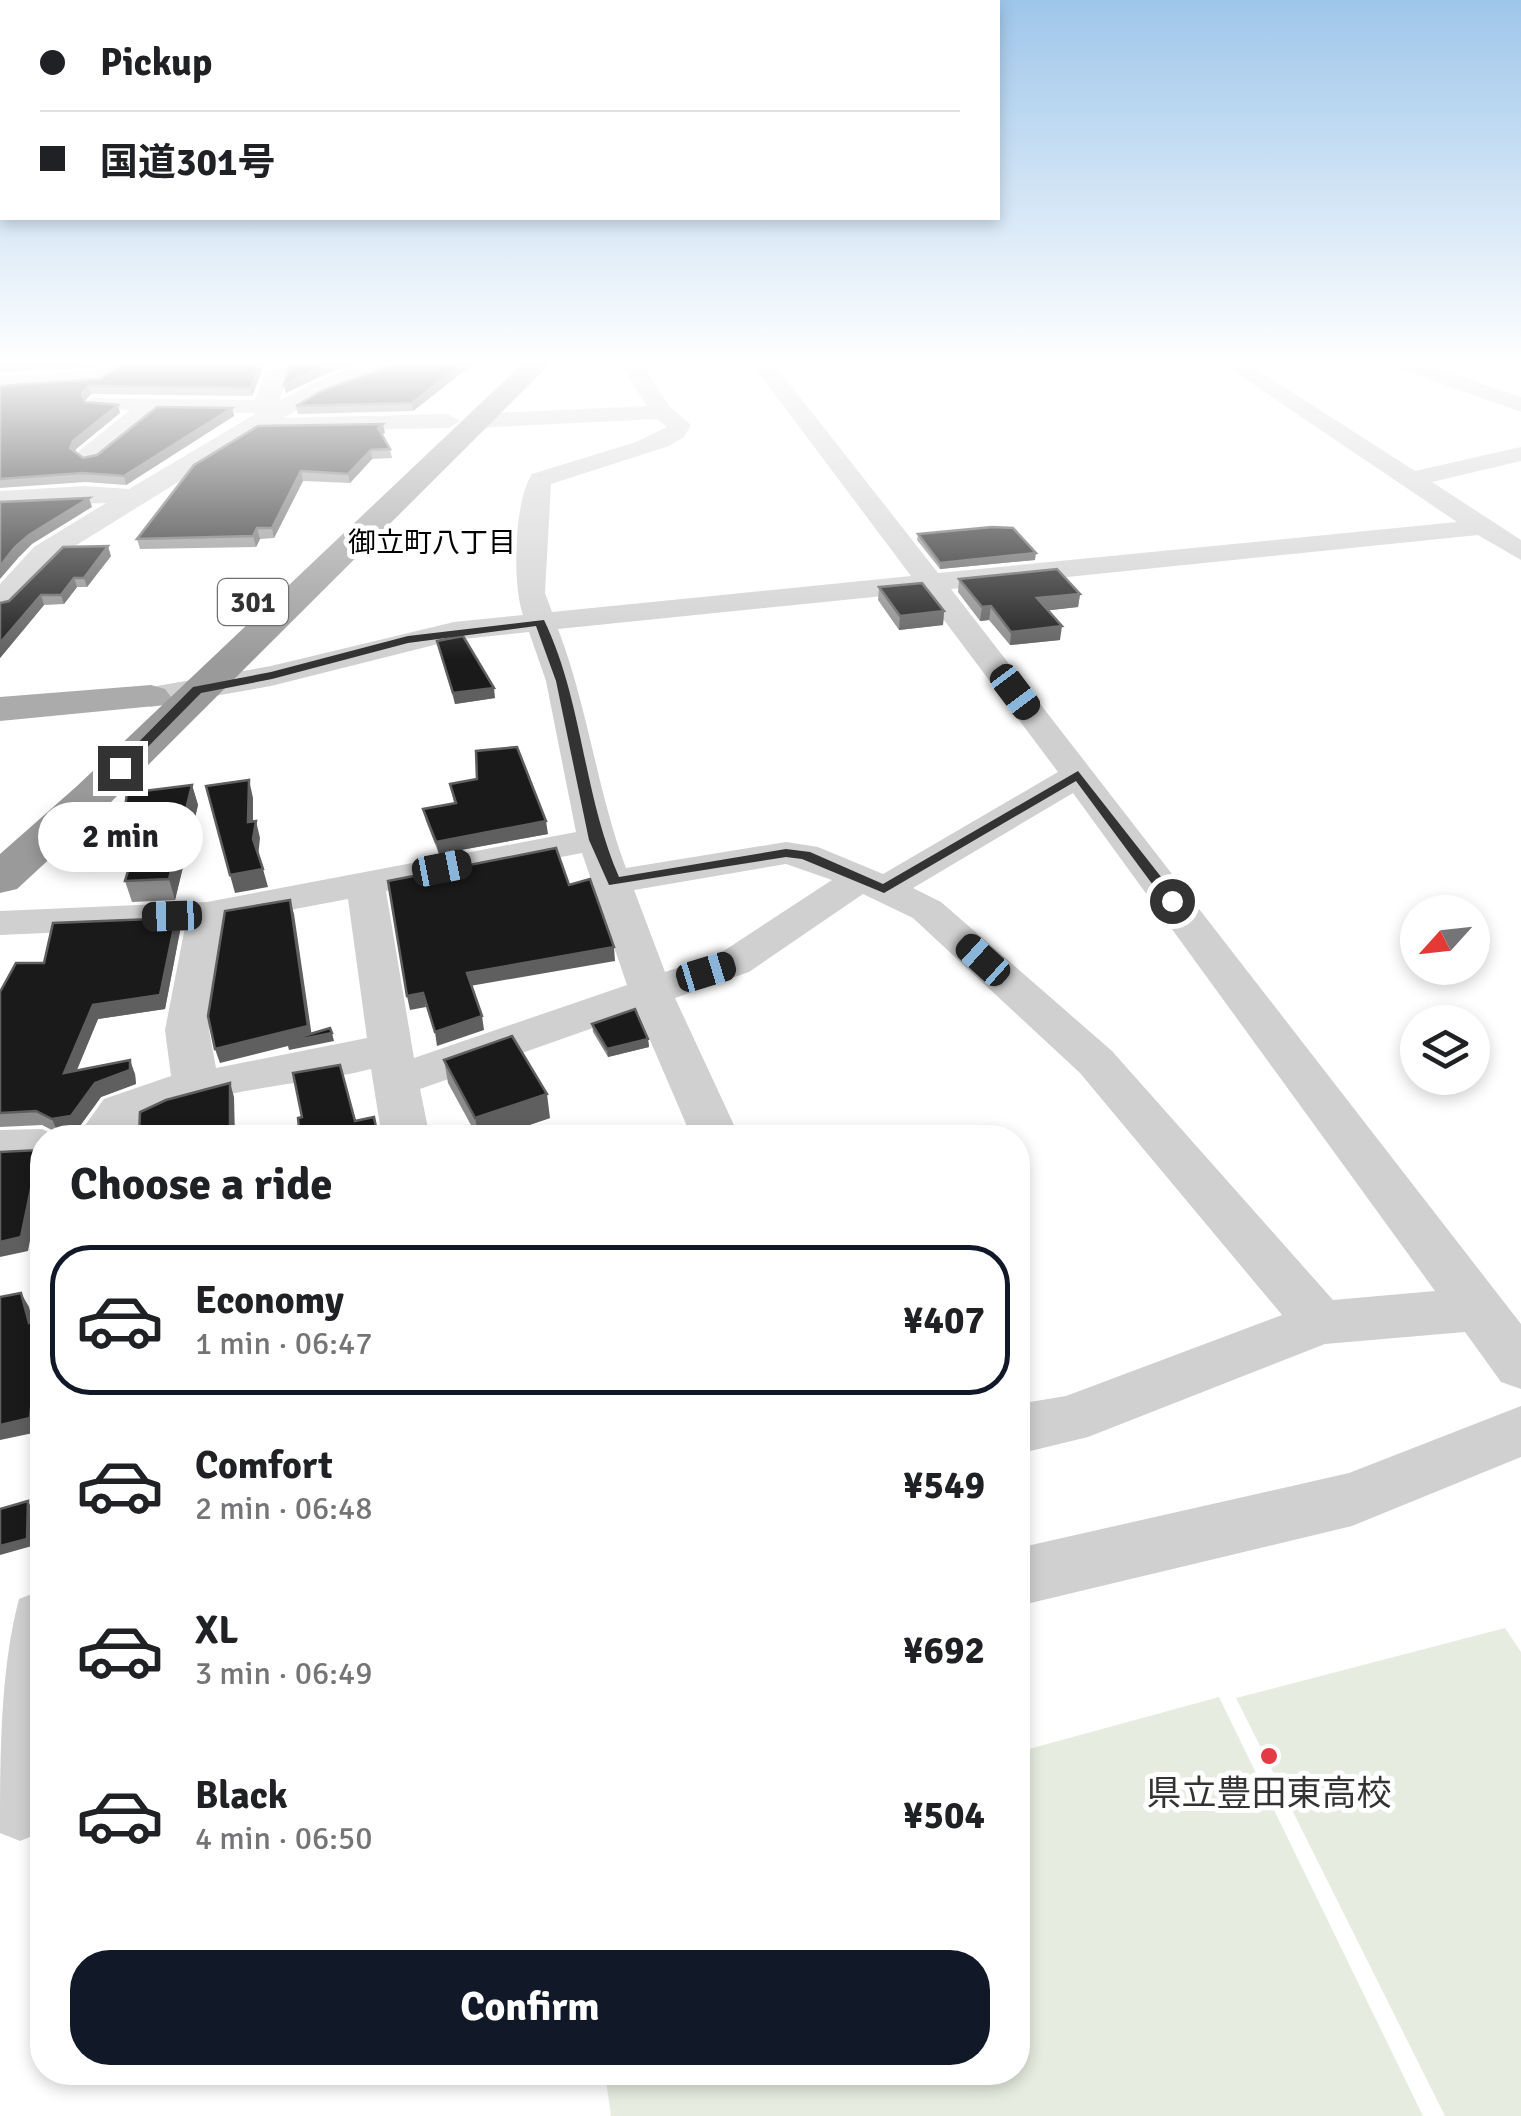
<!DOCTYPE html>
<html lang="en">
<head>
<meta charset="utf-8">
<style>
	body { margin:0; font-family:Signika,"Noto Sans JP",sans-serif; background:#f6f6f6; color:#202124; height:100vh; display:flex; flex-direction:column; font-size:38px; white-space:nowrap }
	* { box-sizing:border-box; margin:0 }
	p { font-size:32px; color:#757577 }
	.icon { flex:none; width:55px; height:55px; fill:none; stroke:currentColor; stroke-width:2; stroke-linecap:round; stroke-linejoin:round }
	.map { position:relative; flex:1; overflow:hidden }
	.details { position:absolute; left:30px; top:1125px; width:1000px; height:960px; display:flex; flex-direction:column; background:#fff; border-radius:40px; box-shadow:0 5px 15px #0003 }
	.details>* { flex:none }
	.top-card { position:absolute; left:0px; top:0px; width:1000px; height:220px; box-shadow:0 5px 15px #0003; display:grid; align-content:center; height:220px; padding:0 40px; background:#fff }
	.needle { width:65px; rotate:243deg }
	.fabs { position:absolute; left:1400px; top:895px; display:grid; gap:20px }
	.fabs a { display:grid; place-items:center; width:90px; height:90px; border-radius:50%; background:#fff; box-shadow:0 5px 15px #0003; font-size:50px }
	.end { position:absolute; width:45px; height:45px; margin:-22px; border:12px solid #333; background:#fff; box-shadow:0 0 0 5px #fff }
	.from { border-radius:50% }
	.bubble { position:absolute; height:70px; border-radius:35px; background:#fff; box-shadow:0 5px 15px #0003; font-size:32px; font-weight:700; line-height:70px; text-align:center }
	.car { position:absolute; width:30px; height:60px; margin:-30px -15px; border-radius:12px; box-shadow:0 0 8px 2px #0007; background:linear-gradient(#222 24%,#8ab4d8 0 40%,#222 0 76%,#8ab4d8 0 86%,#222 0) }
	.top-card b { display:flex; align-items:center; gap:35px; height:95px; font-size:38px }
	.top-card b+b { border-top:2px solid #e0e0e0 }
	.top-card i { width:25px; height:25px; background:#202124 }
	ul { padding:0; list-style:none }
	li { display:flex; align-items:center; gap:30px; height:150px; margin:0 20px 15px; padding:0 20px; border:5px solid transparent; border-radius:40px }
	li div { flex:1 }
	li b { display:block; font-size:38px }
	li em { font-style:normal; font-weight:700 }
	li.selected { border-color:#111827 }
	li>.icon { width:90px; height:90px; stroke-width:1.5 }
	h2 { padding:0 40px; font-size:45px; line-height:120px }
	.cta { display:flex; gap:20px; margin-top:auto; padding:20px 40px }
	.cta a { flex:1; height:115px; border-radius:40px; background:#111827; color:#fff; font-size:40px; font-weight:700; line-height:115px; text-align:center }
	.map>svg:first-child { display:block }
</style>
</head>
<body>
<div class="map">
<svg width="1521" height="2116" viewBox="0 0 1521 2116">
	<rect width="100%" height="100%" fill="#fff"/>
	<g fill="#e6ecdf">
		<path d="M 1505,1628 L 1521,1652 L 1521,2116 L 1445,2116 L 1236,1698 Z"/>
		<path d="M 1219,1697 L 1423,2116 L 611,2116 L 605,2073 L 1018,2072 L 1018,1752 Z"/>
	</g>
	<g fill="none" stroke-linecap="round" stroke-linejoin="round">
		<g fill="#d0d0d0" fill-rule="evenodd">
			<path d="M 107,364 L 132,364 L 102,383 L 0,390 L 0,376 L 97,371 Z"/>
			<path d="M 268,364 L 290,364 L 280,400 C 311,384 361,356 396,366 L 393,371 L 322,396 L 283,418 L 448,414 L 460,421 L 448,428 L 259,432 L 54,559 L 10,608 L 0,611 L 0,584 L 34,547 L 106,503 L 0,507 L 0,491 L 85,486 L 129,489 L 257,413 L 158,411 L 97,461 L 88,463 L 76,456 L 79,451 L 130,410 L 91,408 L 88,403 L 91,398 L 255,400 Z"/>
			<path d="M 620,364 L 642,364 L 670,407 L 691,425 L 684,437 L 669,446 L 551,484 L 545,593 L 552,612 L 911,576 L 752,364 L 774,364 L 938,573 L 1457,522 L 1223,364 L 1248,364 L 1415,471 L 1521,447 L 1521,461 L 1432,482 L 1521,540 L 1521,560 L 1478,535 L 951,589 L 1521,1324 L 1521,1389 L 1501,1382 L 1465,1332 L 1325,1344 L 1088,1437 L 1018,1454 L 1018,1404 L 1066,1396 L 1282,1315 L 1080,1073 L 913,918 L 863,894 L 749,972 L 675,998 L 740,1138 L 692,1138 L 638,1012 L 420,1089 L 430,1138 L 382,1138 L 371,1069 C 312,1085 160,1092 126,1138 L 76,1138 L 104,1099 L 171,1076 L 165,1030 L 185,927 L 0,935 L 0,911 L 207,902 L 576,832 L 546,681 L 529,632 L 454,640 L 271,686 L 151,707 L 139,704 L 135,697 L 139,690 L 151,687 L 271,666 L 454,622 L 523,615 C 512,584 514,501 532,474 L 636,442 L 667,427 L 657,419 L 475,428 L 463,421 L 475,414 L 647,406 ZM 923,592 L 1058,772 L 883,874 L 818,847 L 786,842 L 626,868 C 597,791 588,707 558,629 ZM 1073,793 L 1435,1291 L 1333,1300 L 1112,1051 L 941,902 L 913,888 ZM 582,853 L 627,985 L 414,1058 L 386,891 ZM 786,864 L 832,880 L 719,954 L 665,972 L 634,890 ZM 348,899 L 367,1038 L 216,1068 L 209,1030 L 226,922 Z"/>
			<path d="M 1394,364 L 1425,364 L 1521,397 L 1521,412 L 1398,368 Z"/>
			<path d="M 42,1129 L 61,1138 L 42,1138 L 42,1163 L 0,1164 L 0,1130 Z"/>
			<path d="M 1521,1406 L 1521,1457 L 1352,1526 L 1018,1606 L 1018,1548 L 1349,1473 Z"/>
			<path d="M 42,1590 L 42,1832 L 20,1841 L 0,1833 C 0,1758 0,1670 19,1599 Z"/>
		</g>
		<path fill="#ababab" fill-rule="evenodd" d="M 151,685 L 165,689 L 171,697 L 165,705 L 0,721 L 0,697 Z"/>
		<path fill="#9a9a9a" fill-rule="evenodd" d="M 522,364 L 550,364 L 109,804 L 17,889 L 0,893 L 0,854 L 77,786 Z"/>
	</g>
	<g fill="#8c8c8c">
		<path d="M 0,364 L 101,364 L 96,367 L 0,372 Z"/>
		<path d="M 124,364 L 265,364 L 252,396 L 91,394 L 85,401 L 120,413 L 76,449 L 75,452 L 83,458 L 97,455 L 232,408 L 234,416 L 126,485 L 85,482 L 0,488 L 0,386 L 100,379 Z"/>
		<path d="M 395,364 L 473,364 L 413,411 L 298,414 L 296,406 Z"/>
		<path d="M 385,433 L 382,435 L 390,449 L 392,458 L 372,459 L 350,483 L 303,481 L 274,538 L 260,539 L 256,547 L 140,549 L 137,539 Z"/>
		<path d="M 918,534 L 1035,560 L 940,569 L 917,540 Z"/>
		<path d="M 111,556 L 87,587 L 77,587 L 64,604 L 44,605 L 0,658 L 0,603 L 9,601 Z"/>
		<path d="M 959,579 L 1080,594 L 1078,607 L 1048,610 L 1060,640 L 1010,645 L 989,620 L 980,621 L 958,592 Z"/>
		<path d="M 879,587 L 944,611 L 943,625 L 899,630 L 878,600 Z"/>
		<path d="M 437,641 L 495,698 L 455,704 Z"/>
		<path d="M 450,784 L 548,834 L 439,854 L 426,821 L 423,809 L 454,803 Z"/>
		<path d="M 192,785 L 198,805 L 175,900 L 132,902 L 125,881 L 135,849 L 129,850 Z"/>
		<path d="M 176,918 L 180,931 L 165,1009 L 98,1019 L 76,1071 L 135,1074 L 136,1084 L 101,1097 L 77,1130 L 58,1133 L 42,1125 L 0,1127 L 0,992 L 44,963 Z"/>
		<path d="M 592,1024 L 648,1039 L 649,1047 L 608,1057 L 593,1032 Z"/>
		<path d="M 444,1060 L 550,1118 L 491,1138 L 478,1138 L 448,1083 Z"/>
	</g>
	<g fill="#5f5f5f">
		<path d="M 260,364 L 265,364 L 252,396 L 251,388 Z"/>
		<path d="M 329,364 L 364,364 L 335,370 L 286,393 L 284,385 Z"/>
		<path d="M 462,364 L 473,364 L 413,411 L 412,403 Z"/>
		<path d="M 89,386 L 91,394 L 85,401 L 82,393 Z"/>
		<path d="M 118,405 L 120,413 L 76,449 L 72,457 L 70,448 L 73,441 Z"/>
		<path d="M 232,408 L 234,416 L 126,485 L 124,476 Z"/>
		<path d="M 383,424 L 385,433 L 379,437 L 378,428 Z"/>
		<path d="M 371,450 L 372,459 L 350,483 L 348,474 Z"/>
		<path d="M 301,471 L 303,481 L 274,538 L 272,528 Z"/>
		<path d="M 89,498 L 92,507 L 32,544 L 19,557 L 0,579 L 0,566 L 15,547 L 29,535 Z"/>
		<path d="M 257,528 L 260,539 L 256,547 L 253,536 Z"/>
		<path d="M 108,546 L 111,556 L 87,587 L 84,578 Z"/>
		<path d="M 1036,553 L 1035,560 L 940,569 L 940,563 Z"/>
		<path d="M 74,578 L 77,587 L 64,604 L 61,595 Z"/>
		<path d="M 1080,594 L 1078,607 L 1035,612 L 1037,598 Z"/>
		<path d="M 41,595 L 44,605 L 0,658 L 0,643 Z"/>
		<path d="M 991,606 L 989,620 L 980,621 L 982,607 Z"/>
		<path d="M 944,611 L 943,625 L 899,630 L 900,616 Z"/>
		<path d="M 1062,626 L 1060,640 L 1010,645 L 1011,632 Z"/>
		<path d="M 494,688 L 495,698 L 455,704 L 453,693 Z"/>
		<path d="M 249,780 L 253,798 L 253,839 L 248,822 Z"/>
		<path d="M 192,785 L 198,805 L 175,900 L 169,879 Z"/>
		<path d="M 256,821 L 260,838 L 258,857 L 253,839 Z"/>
		<path d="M 546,821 L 548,834 L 439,854 L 436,842 Z"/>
		<path d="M 141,828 L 148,848 L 129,850 L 122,830 Z"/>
		<path d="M 263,869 L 268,887 L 235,893 L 230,875 Z"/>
		<path d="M 290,900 L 294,914 L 312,1037 L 332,1033 L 334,1041 L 289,1050 L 288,1046 L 220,1063 L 215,1049 Z"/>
		<path d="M 176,918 L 180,931 L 165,1009 L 98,1019 L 70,1087 L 64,1073 L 93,1005 Z"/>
		<path d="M 614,947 L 615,961 L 470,986 L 467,973 Z"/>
		<path d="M 423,993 L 426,1007 L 410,1010 L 407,996 Z"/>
		<path d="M 482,1016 L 484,1030 L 437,1046 L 435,1032 Z"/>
		<path d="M 648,1039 L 649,1047 L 608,1057 L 607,1049 Z"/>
		<path d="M 130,1060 L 135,1074 L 136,1084 L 101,1097 L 77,1130 L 58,1133 L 52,1119 L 95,1083 Z"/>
		<path d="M 230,1083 L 234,1097 L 235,1138 L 230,1138 Z"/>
		<path d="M 547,1094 L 550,1118 L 491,1138 L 479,1138 L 475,1118 Z"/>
		<path d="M 39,1150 L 42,1158 L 42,1178 L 28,1251 L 0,1257 L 0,1242 Z"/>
		<path d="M 21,1293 L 29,1307 L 37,1336 L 29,1323 Z"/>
		<path d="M 40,1320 L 42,1326 L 42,1379 L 38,1432 L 0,1440 L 0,1425 Z"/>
		<path d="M 28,1501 L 32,1509 L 32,1546 L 0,1555 L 0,1546 Z"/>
	</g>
	<g fill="#1a1a1a" stroke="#5f5f5f" stroke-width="2.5">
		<path d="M 124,364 L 260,364 L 251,388 L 89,386 L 82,393 L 85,402 L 118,405 L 73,441 L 70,448 L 83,458 L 97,455 L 157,407 L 232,408 L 124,476 L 82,473 L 0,479 L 0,386 L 100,379 Z"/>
		<path d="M 290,364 L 329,364 L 284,385 Z"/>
		<path d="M 395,364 L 462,364 L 412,403 L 296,406 L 322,391 Z"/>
		<path d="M 383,424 L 378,428 L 390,449 L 371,450 L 348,474 L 301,471 L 272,528 L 257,528 L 253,536 L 137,539 L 194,465 L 258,426 Z"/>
		<path d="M 89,498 L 29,535 L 15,547 L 0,566 L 0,502 Z"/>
		<path d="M 992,527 L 1013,528 L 1036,553 L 940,563 L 918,534 Z"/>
		<path d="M 108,546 L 84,578 L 74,578 L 61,595 L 41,595 L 0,643 L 0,603 L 9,601 L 63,547 Z"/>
		<path d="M 1057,569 L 1080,594 L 1037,598 L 1062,626 L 1011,632 L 991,606 L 982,607 L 959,579 Z"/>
		<path d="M 922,583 L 944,611 L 900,616 L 879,587 Z"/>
		<path d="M 463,636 L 494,688 L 453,693 L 437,641 Z"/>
		<path d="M 517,747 L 546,821 L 436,842 L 423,809 L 456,803 L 450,784 L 477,779 L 476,751 Z"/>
		<path d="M 249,780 L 248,822 L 256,821 L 253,839 L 263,869 L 230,875 L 206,786 Z"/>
		<path d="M 192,785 L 169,879 L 125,881 L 141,828 L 122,830 L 127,793 Z"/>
		<path d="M 556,848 L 569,885 L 590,879 L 614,947 L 467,973 L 482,1016 L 435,1032 L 423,993 L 407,996 L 388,881 Z"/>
		<path d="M 290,900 L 308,1026 L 215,1049 L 208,1016 L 225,911 Z"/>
		<path d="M 176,918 L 160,995 L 93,1005 L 64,1073 L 130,1060 L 130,1070 L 95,1083 L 71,1116 L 52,1119 L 36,1111 L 0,1113 L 0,992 L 16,963 L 44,963 L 53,923 Z"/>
		<path d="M 635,1009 L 648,1039 L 607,1049 L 592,1024 Z"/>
		<path d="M 330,1028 L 332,1033 L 287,1042 L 287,1041 Z"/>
		<path d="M 512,1036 L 547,1094 L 475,1118 L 444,1060 Z"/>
		<path d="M 340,1065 L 355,1121 L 374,1117 L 376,1127 L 392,1128 L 395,1138 L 300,1138 L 298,1118 L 302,1117 L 293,1073 Z"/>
		<path d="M 230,1083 L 230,1138 L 139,1138 L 140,1112 L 166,1100 Z"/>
		<path d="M 39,1150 L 21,1237 L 0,1242 L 0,1152 Z"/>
		<path d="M 21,1293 L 29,1323 L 40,1320 L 30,1418 L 0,1425 L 0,1297 Z"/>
		<path d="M 28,1501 L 27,1539 L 0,1546 L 0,1509 Z"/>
	</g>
	<linearGradient id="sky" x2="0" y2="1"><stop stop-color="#9ec6ea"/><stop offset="0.55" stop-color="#fff"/><stop offset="1" stop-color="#fff" stop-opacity="0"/></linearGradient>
	<rect width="1521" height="660" fill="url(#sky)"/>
	<path fill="#333" d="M 544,620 C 583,701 583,795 619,877 L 786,849 L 810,852 L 883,884 L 1078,771 L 1180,901 L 1167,904 L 1076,781 L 884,893 L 802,859 L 786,857 L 609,885 L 589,840 L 556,681 L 536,626 L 408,643 L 272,679 L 201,693 L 124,771 L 113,768 L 193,687 L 271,672 L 408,636 Z"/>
	<circle fill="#e63946" stroke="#fff" stroke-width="4" cx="1269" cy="1756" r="10"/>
	<g text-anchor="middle" stroke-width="10" stroke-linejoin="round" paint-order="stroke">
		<g font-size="28" fill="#000" stroke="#fff">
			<text x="432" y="552">御立町八丁目</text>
		</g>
		<rect fill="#fff" stroke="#707070" stroke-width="2.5" x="218" y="579" width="70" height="46" rx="8"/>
		<g font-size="28" font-weight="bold" fill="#333">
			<text x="253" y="612">301</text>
		</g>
		<g font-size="35" fill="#333" stroke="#fff">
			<text x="1269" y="1805">県立豊田東高校</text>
		</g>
	</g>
</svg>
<div class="fabs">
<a><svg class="needle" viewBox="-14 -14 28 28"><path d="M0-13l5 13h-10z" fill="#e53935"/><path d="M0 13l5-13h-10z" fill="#757577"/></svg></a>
<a><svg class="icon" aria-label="layers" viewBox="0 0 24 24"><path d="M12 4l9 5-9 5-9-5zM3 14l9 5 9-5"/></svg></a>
</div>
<i class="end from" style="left:1172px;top:901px"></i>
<i class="end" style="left:120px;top:768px"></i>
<div class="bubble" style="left:38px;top:802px;width:165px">2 min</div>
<i class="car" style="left:1015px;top:692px;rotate:143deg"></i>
<i class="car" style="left:442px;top:868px;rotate:79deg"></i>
<i class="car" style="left:172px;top:916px;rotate:268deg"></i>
<i class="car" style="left:983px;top:960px;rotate:312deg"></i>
<i class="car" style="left:706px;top:972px;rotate:73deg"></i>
<div class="top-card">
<b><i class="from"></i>Pickup</b>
<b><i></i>国道301号</b>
</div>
<section class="details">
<h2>Choose a ride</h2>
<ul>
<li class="selected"><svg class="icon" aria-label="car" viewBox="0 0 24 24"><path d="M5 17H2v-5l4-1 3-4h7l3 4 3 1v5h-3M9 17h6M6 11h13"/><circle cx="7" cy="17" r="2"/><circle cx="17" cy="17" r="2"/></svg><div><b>Economy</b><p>1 min · 06:47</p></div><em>¥407</em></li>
<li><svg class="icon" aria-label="car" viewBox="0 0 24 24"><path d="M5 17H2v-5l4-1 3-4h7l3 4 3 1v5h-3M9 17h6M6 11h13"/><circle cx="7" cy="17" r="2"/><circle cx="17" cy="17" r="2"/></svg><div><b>Comfort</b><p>2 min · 06:48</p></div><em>¥549</em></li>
<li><svg class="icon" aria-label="car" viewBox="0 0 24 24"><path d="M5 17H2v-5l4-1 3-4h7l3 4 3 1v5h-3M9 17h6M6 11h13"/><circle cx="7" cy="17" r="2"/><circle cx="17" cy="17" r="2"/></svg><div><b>XL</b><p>3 min · 06:49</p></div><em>¥692</em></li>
<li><svg class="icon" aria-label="car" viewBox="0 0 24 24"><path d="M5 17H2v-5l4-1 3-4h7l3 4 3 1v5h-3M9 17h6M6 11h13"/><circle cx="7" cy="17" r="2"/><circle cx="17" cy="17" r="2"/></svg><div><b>Black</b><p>4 min · 06:50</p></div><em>¥504</em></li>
</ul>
<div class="cta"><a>Confirm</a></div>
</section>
</div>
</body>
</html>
